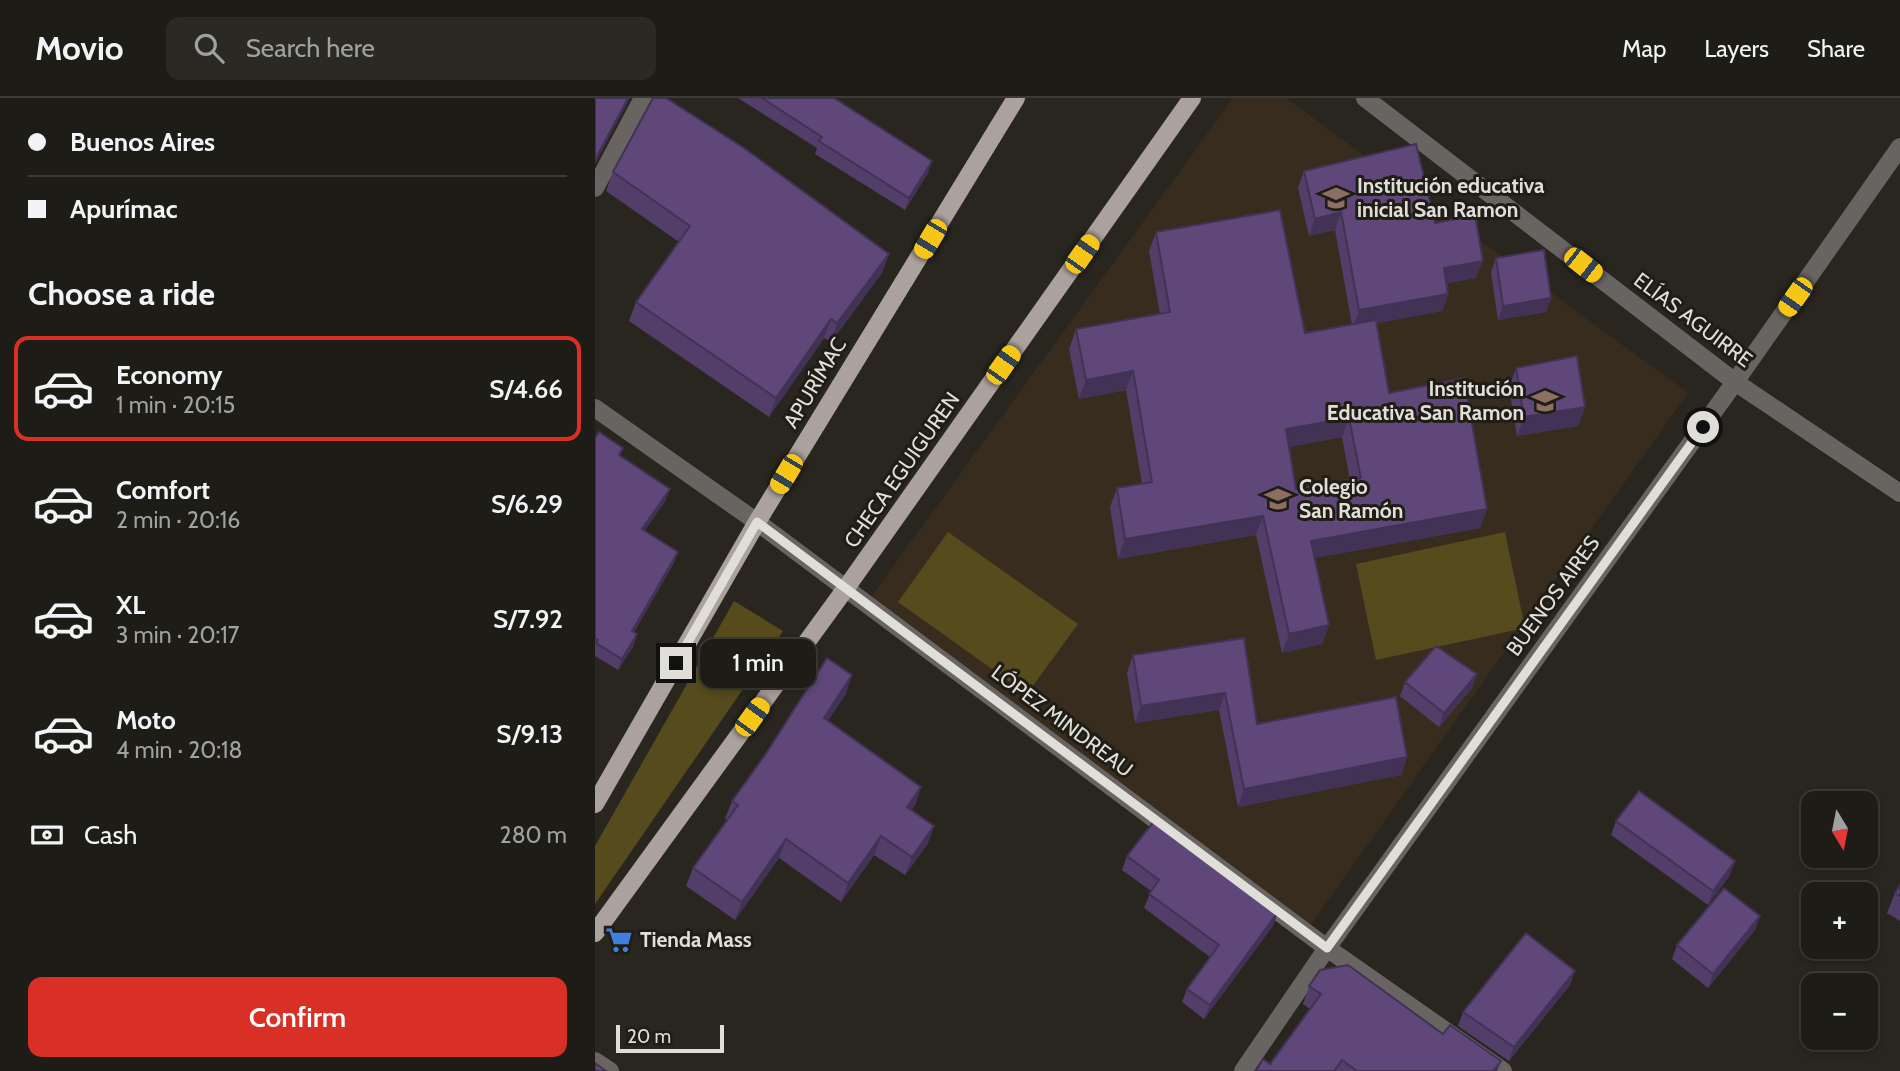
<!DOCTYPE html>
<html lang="en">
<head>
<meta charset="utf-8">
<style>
	body { margin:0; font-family:Cabin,sans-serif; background:#2b2923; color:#f1f3f6; height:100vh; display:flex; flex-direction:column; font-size:26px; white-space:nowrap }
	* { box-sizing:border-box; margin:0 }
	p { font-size:23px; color:#a1a1a1 }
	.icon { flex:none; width:38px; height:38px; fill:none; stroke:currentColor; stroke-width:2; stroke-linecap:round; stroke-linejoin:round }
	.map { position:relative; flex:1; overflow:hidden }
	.details { display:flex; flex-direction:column; background:#1e1c16; width:595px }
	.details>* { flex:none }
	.top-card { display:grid; align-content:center; height:154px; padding:0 28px; background:#1e1c16 }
	.needle { width:46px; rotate:170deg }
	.fabs { position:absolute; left:1206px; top:693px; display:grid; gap:14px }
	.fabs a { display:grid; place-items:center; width:77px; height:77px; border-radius:14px; background:#1e1c16; box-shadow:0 4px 10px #0003,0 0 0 2px #3c3a35; font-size:35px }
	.scale { position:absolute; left:21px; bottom:18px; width:108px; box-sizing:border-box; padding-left:7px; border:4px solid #dfded8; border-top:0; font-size:19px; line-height:24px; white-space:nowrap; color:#dfded8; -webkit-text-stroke:5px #1f1d15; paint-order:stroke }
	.end { position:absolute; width:32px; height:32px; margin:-16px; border:9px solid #dfded8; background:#111; box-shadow:0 0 0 4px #111 }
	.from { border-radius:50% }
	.bubble { position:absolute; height:49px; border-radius:14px; background:#1e1c16; box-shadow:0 4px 10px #0003,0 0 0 2px #3c3a35; font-size:23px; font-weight:600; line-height:49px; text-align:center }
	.car { position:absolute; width:21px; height:42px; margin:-21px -10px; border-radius:9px; box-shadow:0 0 5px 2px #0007; background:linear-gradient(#f5c518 24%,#345 0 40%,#f5c518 0 76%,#345 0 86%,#f5c518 0) }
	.top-card b { display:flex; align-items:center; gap:24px; height:66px; font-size:26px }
	.top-card b+b { border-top:2px solid #3c3a35 }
	.top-card i { width:18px; height:18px; background:#f1f3f6 }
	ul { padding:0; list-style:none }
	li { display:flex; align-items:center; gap:21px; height:105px; margin:0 14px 10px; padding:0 14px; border:4px solid transparent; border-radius:14px }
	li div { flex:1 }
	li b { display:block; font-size:26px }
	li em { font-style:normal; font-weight:600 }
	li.current { border-color:#d93025 }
	li>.icon { width:63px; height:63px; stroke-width:1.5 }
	h2 { padding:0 28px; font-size:32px; line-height:84px }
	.pay { display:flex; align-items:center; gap:18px; height:77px; padding:0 28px; font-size:26px }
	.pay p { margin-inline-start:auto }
	.action { display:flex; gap:14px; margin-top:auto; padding:14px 28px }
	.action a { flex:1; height:80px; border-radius:14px; background:#d93025; color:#fff; font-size:28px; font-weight:600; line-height:80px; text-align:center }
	header { display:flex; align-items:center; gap:42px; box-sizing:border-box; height:98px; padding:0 35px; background:#1e1c16; border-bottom:2px solid #3c3a35 }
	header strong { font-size:33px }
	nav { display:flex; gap:38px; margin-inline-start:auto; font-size:24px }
	.search { width:490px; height:63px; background:#2b2923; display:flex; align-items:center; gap:18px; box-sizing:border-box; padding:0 24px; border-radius:14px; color:#a1a1a1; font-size:26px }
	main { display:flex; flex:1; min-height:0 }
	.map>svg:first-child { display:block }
</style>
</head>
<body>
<header>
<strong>Movio</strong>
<div class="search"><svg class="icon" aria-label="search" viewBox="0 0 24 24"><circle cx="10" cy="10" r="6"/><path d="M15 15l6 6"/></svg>Search here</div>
<nav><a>Map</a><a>Layers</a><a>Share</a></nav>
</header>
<main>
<section class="details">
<div class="top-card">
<b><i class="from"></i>Buenos Aires</b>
<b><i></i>Apurímac</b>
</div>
<h2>Choose a ride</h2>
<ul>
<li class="current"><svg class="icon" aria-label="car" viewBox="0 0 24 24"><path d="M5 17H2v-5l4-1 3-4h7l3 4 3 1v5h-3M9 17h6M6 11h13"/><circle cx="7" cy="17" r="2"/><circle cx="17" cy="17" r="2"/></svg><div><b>Economy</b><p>1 min · 20:15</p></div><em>S/4.66</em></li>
<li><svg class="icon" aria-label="car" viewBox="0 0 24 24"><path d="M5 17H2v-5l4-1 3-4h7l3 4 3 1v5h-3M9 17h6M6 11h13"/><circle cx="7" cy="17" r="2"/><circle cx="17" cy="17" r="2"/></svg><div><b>Comfort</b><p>2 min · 20:16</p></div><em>S/6.29</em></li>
<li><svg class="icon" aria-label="car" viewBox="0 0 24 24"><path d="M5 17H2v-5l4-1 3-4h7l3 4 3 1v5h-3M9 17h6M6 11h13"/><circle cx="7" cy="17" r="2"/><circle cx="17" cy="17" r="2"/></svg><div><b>XL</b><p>3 min · 20:17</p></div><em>S/7.92</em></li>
<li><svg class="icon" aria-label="car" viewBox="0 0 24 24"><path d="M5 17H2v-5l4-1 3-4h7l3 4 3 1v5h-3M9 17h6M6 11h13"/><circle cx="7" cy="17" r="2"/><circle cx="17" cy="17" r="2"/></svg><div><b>Moto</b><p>4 min · 20:18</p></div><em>S/9.13</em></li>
</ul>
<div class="pay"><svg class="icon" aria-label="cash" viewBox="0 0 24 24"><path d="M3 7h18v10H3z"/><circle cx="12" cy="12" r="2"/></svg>Cash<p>280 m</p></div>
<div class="action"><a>Confirm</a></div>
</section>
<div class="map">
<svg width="1305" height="973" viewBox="0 0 1305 973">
	<rect width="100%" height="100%" fill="#28261e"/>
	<path fill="#372c1d" d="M 638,0 L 691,0 L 1093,295 L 715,828 L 270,507 Z"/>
	<g fill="#564b1d">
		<path d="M 353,434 L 483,526 L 432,596 L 303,504 Z"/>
		<path d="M 910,434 L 930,530 L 781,562 L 761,466 Z"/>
		<path d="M 139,503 L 188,533 L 0,806 L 0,748 Z"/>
	</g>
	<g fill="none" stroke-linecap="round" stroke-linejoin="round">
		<g stroke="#686462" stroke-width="18">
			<path d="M 770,0 L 1140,284 L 1305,395"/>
			<path d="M 0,90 L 48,0"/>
			<path d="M 0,310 L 162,424 L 732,850 L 908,973"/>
			<path d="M 0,963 L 15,973"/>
			<path d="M 648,973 L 732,850 L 1140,284 L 1305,49"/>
		</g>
		<g stroke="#aba19d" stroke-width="18">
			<path d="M 0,706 L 162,424 L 421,0"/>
			<path d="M 0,835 L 251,490 L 597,0"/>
		</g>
	</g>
	<g fill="#523e68" fill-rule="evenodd">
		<path d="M 143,0 L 239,0 L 333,75 L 310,112 L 220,56 L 222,50 Z"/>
		<path d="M 709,73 L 840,125 L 881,180 L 852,185 L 853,196 L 847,213 L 782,225 L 794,295 L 892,411 L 885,430 L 719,460 L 734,527 L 727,546 L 687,555 L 661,437 L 523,461 L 515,409 L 522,390 L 547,386 L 531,292 L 484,301 L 474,251 L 481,231 L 565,216 L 554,153 L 561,134 L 710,235 L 757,227 L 740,132 L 714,138 L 703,90 ZM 747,339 L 755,382 L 701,391 L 694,349 Z"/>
		<path d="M 18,74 L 294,156 L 287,175 L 236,244 L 229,240 L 174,319 L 34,223 L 41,204 L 84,144 L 11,93 Z"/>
		<path d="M 901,160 L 956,200 L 951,214 L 903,222 L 896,174 Z"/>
		<path d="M 921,270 L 990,309 L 983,328 L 922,338 L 914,289 Z"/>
		<path d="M 0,340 L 28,350 L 25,358 L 71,402 L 49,432 L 83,454 L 79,465 L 39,534 L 39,547 L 23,572 L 0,558 Z"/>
		<path d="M 649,540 L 662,626 L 812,659 L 806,677 L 643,709 L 624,612 L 540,625 L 532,575 L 538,557 Z"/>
		<path d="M 882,576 L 877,590 L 844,629 L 805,598 L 810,584 Z"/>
		<path d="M 251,596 L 233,622 L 326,689 L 320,707 L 316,712 L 339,728 L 332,747 L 310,777 L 279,757 L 246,804 L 184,760 L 140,822 L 91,788 L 98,770 L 132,723 L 130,721 L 137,703 Z"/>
		<path d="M 1021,723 L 1135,777 L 1113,807 L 1016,737 Z"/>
		<path d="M 532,758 L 678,828 L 609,921 L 587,904 L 592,891 L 615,859 L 549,810 L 556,793 L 527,772 Z"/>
		<path d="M 1305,787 L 1305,823 L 1292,815 L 1300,795 Z"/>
		<path d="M 1165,818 L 1160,832 L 1113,890 L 1077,861 L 1082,847 Z"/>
		<path d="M 980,873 L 975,887 L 914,963 L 863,928 L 868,914 Z"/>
		<path d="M 714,888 L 848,936 L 902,973 L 661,973 L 675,966 L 715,911 L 708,906 Z"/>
	</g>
	<g fill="#423255">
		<path d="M 33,0 L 35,0 L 0,66 L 0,62 Z"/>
		<path d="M 337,63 L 333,75 L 310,112 L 314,100 Z"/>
		<path d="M 746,114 L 740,132 L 714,138 L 720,121 Z"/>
		<path d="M 294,156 L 287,175 L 236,244 L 242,225 Z"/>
		<path d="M 888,163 L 881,180 L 842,187 L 849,170 Z"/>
		<path d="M 853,196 L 847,213 L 758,230 L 764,212 Z"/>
		<path d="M 956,200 L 951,214 L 903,222 L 908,208 Z"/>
		<path d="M 236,221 L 229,240 L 174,319 L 181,300 Z"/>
		<path d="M 538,273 L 531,292 L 484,301 L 491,282 Z"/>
		<path d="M 990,309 L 983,328 L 922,338 L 929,319 Z"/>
		<path d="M 754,320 L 747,339 L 684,351 L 691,331 Z"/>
		<path d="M 75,391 L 71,402 L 43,442 L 47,431 Z"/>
		<path d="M 892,411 L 885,430 L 709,462 L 716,443 Z"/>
		<path d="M 668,418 L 661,437 L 523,461 L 530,441 Z"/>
		<path d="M 83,454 L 79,465 L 33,544 L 37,533 Z"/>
		<path d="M 734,527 L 727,546 L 687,555 L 694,536 Z"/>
		<path d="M 42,536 L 39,547 L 23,572 L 27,561 Z"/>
		<path d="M 882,576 L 877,590 L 844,629 L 849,615 Z"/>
		<path d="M 257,577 L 251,596 L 223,638 L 229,620 Z"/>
		<path d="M 630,595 L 624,612 L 540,625 L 546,608 Z"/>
		<path d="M 812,659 L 806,677 L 643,709 L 649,691 Z"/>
		<path d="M 326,689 L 320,707 L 306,728 L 312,709 Z"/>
		<path d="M 339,728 L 332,747 L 310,777 L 317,759 Z"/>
		<path d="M 286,738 L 279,757 L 246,804 L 253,785 Z"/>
		<path d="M 191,741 L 184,760 L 140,822 L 147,804 Z"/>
		<path d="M 1140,763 L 1135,777 L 1113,807 L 1118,793 Z"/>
		<path d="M 683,814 L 678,828 L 609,921 L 615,907 Z"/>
		<path d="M 1165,818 L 1160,832 L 1113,890 L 1118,876 Z"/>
		<path d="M 980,873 L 975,887 L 914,963 L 919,949 Z"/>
		<path d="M 906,963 L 902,973 L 898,973 Z"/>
	</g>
	<g fill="#5f4879" stroke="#423255" stroke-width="2" fill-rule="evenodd">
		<path d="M 0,0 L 33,0 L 0,62 Z"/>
		<path d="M 58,0 L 71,0 L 149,50 L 294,156 L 242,225 L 236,221 L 181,300 L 41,204 L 95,128 L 18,74 Z"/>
		<path d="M 167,0 L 239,0 L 337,63 L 314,100 L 224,43 L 227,39 Z"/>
		<path d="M 821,46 L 840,125 L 880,117 L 888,163 L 849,170 L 853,196 L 764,212 L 746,114 L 720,121 L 709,73 Z"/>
		<path d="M 685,112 L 710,235 L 781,222 L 794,295 L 869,280 L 892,411 L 716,443 L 734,527 L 694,536 L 668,418 L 530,441 L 522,390 L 557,384 L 538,273 L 491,282 L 481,231 L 575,214 L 561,134 ZM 754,320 L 766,380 L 701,391 L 691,331 Z"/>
		<path d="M 949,152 L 956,200 L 908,208 L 901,160 Z"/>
		<path d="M 982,258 L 990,309 L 929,319 L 921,270 Z"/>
		<path d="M 4,334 L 28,350 L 24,357 L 75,391 L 47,431 L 83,454 L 37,533 L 42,536 L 27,561 L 1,545 L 3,542 L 0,541 L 0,340 Z"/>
		<path d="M 649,540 L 662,626 L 801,599 L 812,659 L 649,691 L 630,595 L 546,608 L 538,557 Z"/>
		<path d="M 841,548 L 882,576 L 849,615 L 810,584 Z"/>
		<path d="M 232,560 L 257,577 L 229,620 L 326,689 L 312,709 L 339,728 L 317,759 L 286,738 L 253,785 L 191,741 L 147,804 L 98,770 L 143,707 L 137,703 L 170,657 Z"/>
		<path d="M 1044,693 L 1140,763 L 1118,793 L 1021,723 Z"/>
		<path d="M 560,722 L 683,814 L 615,907 L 592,891 L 624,847 L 554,796 L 564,782 L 532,758 Z"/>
		<path d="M 1305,787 L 1305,798 L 1300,795 Z"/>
		<path d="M 1129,790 L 1165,818 L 1118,876 L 1082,847 Z"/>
		<path d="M 931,835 L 980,873 L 919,949 L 868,914 Z"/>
		<path d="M 753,867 L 848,936 L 855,927 L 906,963 L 898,973 L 762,973 L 747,962 L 739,973 L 661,973 L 668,961 L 675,966 L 726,896 L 714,888 L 725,872 Z"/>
		<path d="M 0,965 L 11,973 L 0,973 Z"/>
	</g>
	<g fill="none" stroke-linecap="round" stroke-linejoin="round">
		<path stroke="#dfded8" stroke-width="9" d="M 81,565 L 162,424 L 732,850 L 1108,329"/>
	</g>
	<defs>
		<g id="school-bare" transform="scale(2.1)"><path d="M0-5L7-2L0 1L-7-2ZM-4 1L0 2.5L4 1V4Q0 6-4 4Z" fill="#8d6e63" stroke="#1f1d15" stroke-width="2.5" paint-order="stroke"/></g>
		<g id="supermarket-bare" transform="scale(2.1)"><path d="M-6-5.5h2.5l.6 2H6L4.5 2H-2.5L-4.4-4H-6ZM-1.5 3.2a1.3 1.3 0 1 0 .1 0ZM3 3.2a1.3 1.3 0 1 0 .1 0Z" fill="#3f7fe0" stroke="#1f1d15" stroke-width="2.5" paint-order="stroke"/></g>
	</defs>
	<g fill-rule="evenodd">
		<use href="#school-bare" x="741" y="100"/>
		<use href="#school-bare" x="950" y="303"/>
		<use href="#school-bare" x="683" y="401"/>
		<use href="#supermarket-bare" x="24" y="842"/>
	</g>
	<g text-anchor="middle" stroke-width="6" stroke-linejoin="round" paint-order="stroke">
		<g font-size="21" font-weight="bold" fill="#dfded8" stroke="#1f1d15" text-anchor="start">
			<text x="762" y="95">Institución educativa<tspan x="762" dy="24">inicial San Ramon</tspan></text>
			<text x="929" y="298" text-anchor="end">Institución<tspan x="929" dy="24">Educativa San Ramon</tspan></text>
			<text x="704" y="396">Colegio<tspan x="704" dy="24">San Ramón</tspan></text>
			<text x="45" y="849">Tienda Mass</text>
		</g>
		<g font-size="21" fill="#dfded8" stroke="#1f1d15">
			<text transform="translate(1098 222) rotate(37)" y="7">ELÍAS AGUIRRE</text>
			<text transform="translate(220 285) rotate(-59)" y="7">APURÍMAC</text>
			<text transform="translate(307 372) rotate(-55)" y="7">CHECA EGUIGUREN</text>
			<text transform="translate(958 498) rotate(-54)" y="7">BUENOS AIRES</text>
			<text transform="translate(467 623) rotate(37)" y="7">LÓPEZ MINDREAU</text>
		</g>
	</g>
</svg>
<div class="fabs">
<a><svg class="needle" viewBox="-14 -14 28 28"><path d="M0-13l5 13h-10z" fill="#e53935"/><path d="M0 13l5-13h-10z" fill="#a1a1a1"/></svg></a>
<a>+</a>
<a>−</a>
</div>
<div class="scale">20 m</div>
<i class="end from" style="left:1108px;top:329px"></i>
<i class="end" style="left:81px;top:565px"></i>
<div class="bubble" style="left:105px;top:541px;width:116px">1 min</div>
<i class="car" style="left:335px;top:141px;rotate:211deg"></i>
<i class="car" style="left:487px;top:156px;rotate:35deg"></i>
<i class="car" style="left:988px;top:167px;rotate:128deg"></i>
<i class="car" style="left:1200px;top:199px;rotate:215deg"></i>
<i class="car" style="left:408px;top:267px;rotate:35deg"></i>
<i class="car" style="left:191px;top:376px;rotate:211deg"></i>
<i class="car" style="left:157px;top:619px;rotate:36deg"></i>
</div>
</main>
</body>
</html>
